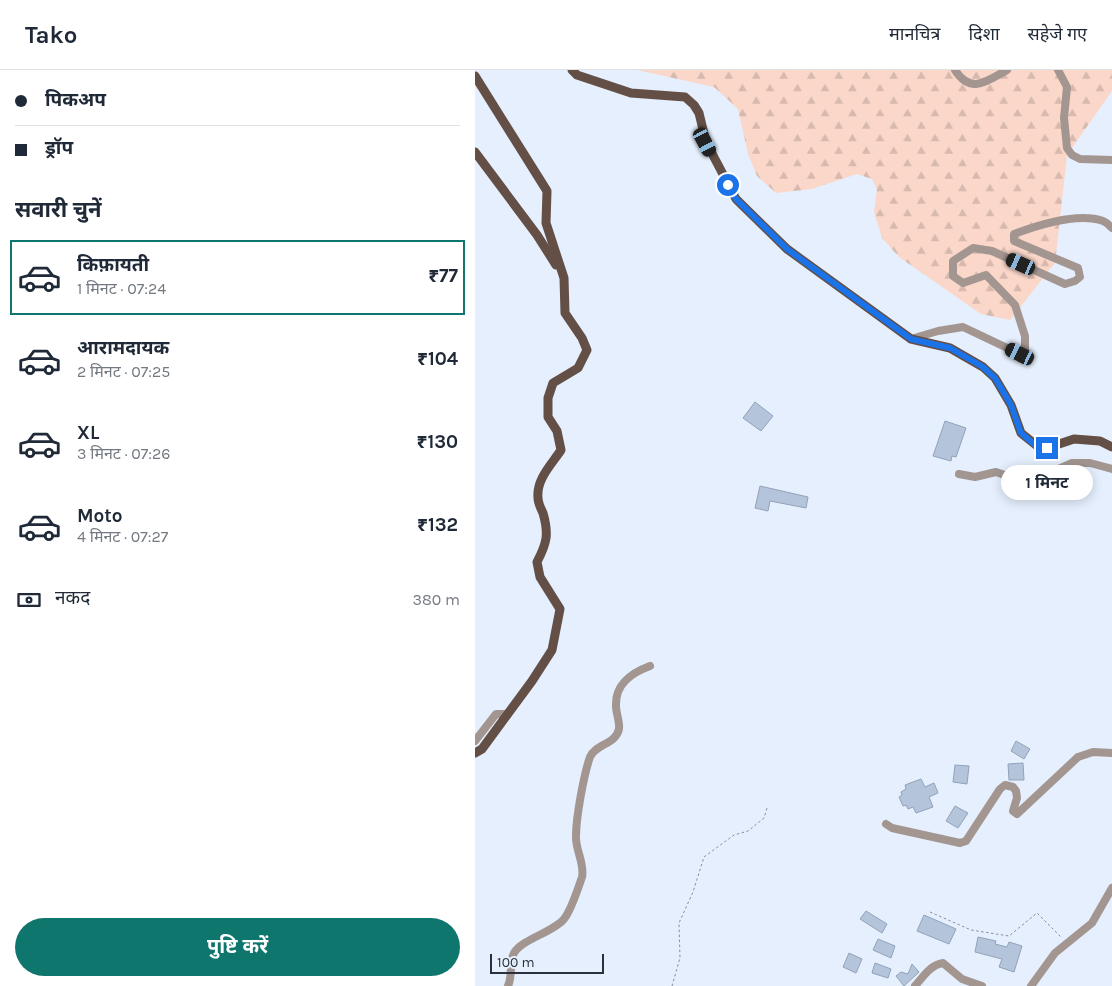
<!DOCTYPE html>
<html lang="hi">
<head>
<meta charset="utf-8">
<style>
	body { margin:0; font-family:Karla,"Noto Sans Devanagari",sans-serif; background:#f6f6f7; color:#1f2937; height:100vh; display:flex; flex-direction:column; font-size:19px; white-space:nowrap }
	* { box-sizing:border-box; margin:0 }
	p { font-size:16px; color:#747a83 }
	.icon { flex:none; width:28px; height:28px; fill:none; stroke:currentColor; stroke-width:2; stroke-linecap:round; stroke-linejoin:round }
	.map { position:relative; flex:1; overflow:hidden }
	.details { display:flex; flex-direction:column; background:#fff; width:475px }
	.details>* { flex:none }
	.banner { display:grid; align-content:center; height:110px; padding:0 15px; background:#fff }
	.scale { position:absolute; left:15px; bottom:12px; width:114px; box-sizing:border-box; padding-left:5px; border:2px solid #2a313a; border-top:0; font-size:14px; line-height:18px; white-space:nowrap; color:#2a313a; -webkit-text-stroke:4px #e5effd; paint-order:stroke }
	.end { position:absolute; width:22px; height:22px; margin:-11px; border:6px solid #1a73e8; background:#fff; box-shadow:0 0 0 2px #fff }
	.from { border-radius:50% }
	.bubble { position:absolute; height:35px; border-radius:18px; background:#fff; box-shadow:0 2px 12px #0003; font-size:16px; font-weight:700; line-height:35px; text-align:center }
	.car { position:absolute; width:15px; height:30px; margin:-15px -8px; border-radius:6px; box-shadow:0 0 4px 1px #0007; background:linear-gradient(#222 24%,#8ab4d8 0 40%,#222 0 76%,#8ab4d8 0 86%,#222 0) }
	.banner b { display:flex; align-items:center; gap:18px; height:48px; font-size:19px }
	.banner b+b { border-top:1px solid #e0e1e3 }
	.banner i { width:12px; height:12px; background:#1f2937 }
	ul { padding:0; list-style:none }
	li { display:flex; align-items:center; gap:15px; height:75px; margin:0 10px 8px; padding:0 5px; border:2px solid transparent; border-radius:0px }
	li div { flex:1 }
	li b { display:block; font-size:19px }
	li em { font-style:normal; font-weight:700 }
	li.current { border-color:#0f766e }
	li>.icon { width:45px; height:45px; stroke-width:1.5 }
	h2 { padding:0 15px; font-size:22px; line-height:60px }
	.pay { display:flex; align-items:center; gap:12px; height:55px; padding:0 15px; font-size:19px }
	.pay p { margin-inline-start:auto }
	.primary-button { display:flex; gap:10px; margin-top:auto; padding:10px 15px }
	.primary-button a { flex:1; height:58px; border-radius:30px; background:#0f766e; color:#fff; font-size:20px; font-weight:700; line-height:58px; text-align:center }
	header { display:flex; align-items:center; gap:30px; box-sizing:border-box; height:70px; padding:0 25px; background:#fff; border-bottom:1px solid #e0e1e3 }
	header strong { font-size:24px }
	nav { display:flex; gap:28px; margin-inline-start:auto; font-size:18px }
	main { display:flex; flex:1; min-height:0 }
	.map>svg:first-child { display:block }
</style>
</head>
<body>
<header>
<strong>Tako</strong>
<nav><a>मानचित्र</a><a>दिशा</a><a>सहेजे गए</a></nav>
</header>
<main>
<section class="details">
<div class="banner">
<b><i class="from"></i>पिकअप</b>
<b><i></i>ड्रॉप</b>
</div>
<h2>सवारी चुनें</h2>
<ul>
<li class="current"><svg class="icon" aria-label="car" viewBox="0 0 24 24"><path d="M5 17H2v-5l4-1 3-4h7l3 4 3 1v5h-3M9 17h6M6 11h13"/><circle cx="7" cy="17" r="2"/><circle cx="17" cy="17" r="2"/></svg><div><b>किफ़ायती</b><p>1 मिनट · 07:24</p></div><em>₹77</em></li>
<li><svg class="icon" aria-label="car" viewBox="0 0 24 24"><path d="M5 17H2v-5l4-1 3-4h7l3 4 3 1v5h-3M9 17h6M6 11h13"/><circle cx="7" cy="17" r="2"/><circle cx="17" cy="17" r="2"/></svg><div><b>आरामदायक</b><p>2 मिनट · 07:25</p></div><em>₹104</em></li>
<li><svg class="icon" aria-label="car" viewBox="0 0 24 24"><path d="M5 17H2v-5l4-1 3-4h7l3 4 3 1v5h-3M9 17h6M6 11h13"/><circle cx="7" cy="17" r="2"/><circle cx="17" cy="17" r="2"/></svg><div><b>XL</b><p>3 मिनट · 07:26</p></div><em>₹130</em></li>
<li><svg class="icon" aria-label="car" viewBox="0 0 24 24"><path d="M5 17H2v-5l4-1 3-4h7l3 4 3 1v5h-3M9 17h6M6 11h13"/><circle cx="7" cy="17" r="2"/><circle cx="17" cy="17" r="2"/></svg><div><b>Moto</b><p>4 मिनट · 07:27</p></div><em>₹132</em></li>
</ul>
<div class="pay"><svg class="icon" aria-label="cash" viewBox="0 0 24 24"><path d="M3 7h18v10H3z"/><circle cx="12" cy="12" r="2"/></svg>नकद<p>380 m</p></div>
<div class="primary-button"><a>पुष्टि करें</a></div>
</section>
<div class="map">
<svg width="637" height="916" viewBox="0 0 637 916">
	<defs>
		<pattern id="forest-firs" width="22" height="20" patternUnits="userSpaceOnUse" patternTransform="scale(1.25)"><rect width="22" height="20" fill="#fbd7c9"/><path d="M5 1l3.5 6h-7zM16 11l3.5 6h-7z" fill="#d7b9ad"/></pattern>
	</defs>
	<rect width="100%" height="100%" fill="#e5effd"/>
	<path fill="url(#forest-firs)" d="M 162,0 L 637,0 L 637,21 L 592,85 L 580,193 L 535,250 L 506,244 L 424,187 L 407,168 L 399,142 L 402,119 L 397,109 L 382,104 L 337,119 L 301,123 L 282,106 L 273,84 L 263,39 L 239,17 Z"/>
	<g fill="#b4c4db" stroke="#92a2b8">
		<path d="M 280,332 L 298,346 L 286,361 L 268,348 Z"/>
		<path d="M 470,351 L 491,358 L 481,387 L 477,386 L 476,391 L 458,386 Z"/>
		<path d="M 285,416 L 333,427 L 331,438 L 295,431 L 293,441 L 280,438 Z"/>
		<path d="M 541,671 L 555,679 L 549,689 L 536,681 Z"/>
		<path d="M 548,693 L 549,710 L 534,710 L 533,694 Z"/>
		<path d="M 480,695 L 494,696 L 492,714 L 478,712 Z"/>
		<path d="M 446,709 L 450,717 L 459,713 L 463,723 L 454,727 L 458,737 L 441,743 L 438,737 L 433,739 L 431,735 L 428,736 L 424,727 L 427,725 L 426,722 L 431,719 L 430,715 Z"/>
		<path d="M 480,736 L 493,743 L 483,758 L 471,751 Z"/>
		<path d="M 391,841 L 412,854 L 407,863 L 385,849 Z"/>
		<path d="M 449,845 L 481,859 L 474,874 L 442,861 Z"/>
		<path d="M 503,867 L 521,871 L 520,874 L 532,877 L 534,872 L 547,876 L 539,902 L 524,897 L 527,889 L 500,882 Z"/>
		<path d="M 403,869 L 420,876 L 416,888 L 398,880 Z"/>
		<path d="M 374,883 L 387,889 L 381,903 L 368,897 Z"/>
		<path d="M 400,893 L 416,899 L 413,908 L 397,903 Z"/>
		<path d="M 437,894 L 444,902 L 429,916 L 421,906 L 426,902 L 433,904 Z"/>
	</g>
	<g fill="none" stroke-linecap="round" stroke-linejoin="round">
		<g stroke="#868f9a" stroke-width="1" stroke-dasharray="2.5 2.5" stroke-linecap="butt">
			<path d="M 455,842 L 496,860 L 534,866 L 562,843 L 587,868"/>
			<path d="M 197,916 L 205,888 L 204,853 L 218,822 L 229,787 L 259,765 L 273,761 L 289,748 L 292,738"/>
		</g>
		<g stroke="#a39691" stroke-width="8">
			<path d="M 480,0 C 496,25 512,11 532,0"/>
			<path d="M 583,0 L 592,17 L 589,48 L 592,78 L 597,85 L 605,89 L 637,90"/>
			<path d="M 436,269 L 463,261 L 488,257 L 545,284 L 550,281 L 550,266 L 540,235 L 511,205 L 488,213 L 478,206 L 478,191 L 498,178 L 517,181 L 590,214 L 600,211 L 605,207 L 603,198 L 539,171 L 539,164 C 563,155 603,142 628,151 C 631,152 634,155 637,158"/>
			<path d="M 484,404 L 500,407 L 521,402 L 549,412 L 557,411 L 597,393 L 615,393 L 637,399"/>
			<path d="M 0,671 L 21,644 L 33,644"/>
			<path d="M 411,754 L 417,758 L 485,773 L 491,771 L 525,719 L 530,715 L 538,717 L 541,721 L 542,728 L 538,741 L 542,744 L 603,687 L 618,682 L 637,683"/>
			<path d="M 33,916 C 38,905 34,891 39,883 C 47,869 79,862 89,849 C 95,842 104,816 107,807 C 110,794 100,779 101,766 C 101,747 109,704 115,687 C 121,674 141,674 144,659 C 145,652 141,643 141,636 C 140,614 156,603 175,596"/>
			<path d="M 440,916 C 448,907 455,895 468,893 L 487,909 L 507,916"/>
			<path d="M 556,916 L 580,883 L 617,853 L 637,818"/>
		</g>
		<g stroke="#644f47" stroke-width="9">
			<path d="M 97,0 L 102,5 L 156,23 L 210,27 L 219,35 L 224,43 L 231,72 L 261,129 L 312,179 L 436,269 L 475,278 L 508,297 L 520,308 L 536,335 L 546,363 L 561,375 L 572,378 L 599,369 L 625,371 L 637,377"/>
			<path d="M 0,6 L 72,121 L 71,153 L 89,208 L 90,243 L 107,268 L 112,280 L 103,298 L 78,313 L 73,328 L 73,347 L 82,361 L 86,380 C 77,394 61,409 63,428 C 63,433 66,439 68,443 C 74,464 72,473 62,492 L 65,507 L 85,539 L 77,580 L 57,611 L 7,679 L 0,683"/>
			<path d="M 0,82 L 62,165 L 81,195"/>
		</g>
	</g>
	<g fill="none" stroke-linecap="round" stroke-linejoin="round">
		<path stroke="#1a73e8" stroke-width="6" d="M 253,115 L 261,129 L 312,179 L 436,269 L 475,278 L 508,297 L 520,308 L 536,335 L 546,363 L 560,375 L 572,378"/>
	</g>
</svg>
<div class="scale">100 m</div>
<i class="end from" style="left:253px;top:115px"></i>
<i class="end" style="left:572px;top:378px"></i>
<div class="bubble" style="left:526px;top:395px;width:92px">1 मिनट</div>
<i class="car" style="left:230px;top:72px;rotate:152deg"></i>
<i class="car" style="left:546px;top:194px;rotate:294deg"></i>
<i class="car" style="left:545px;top:284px;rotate:296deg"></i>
</div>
</main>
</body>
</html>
